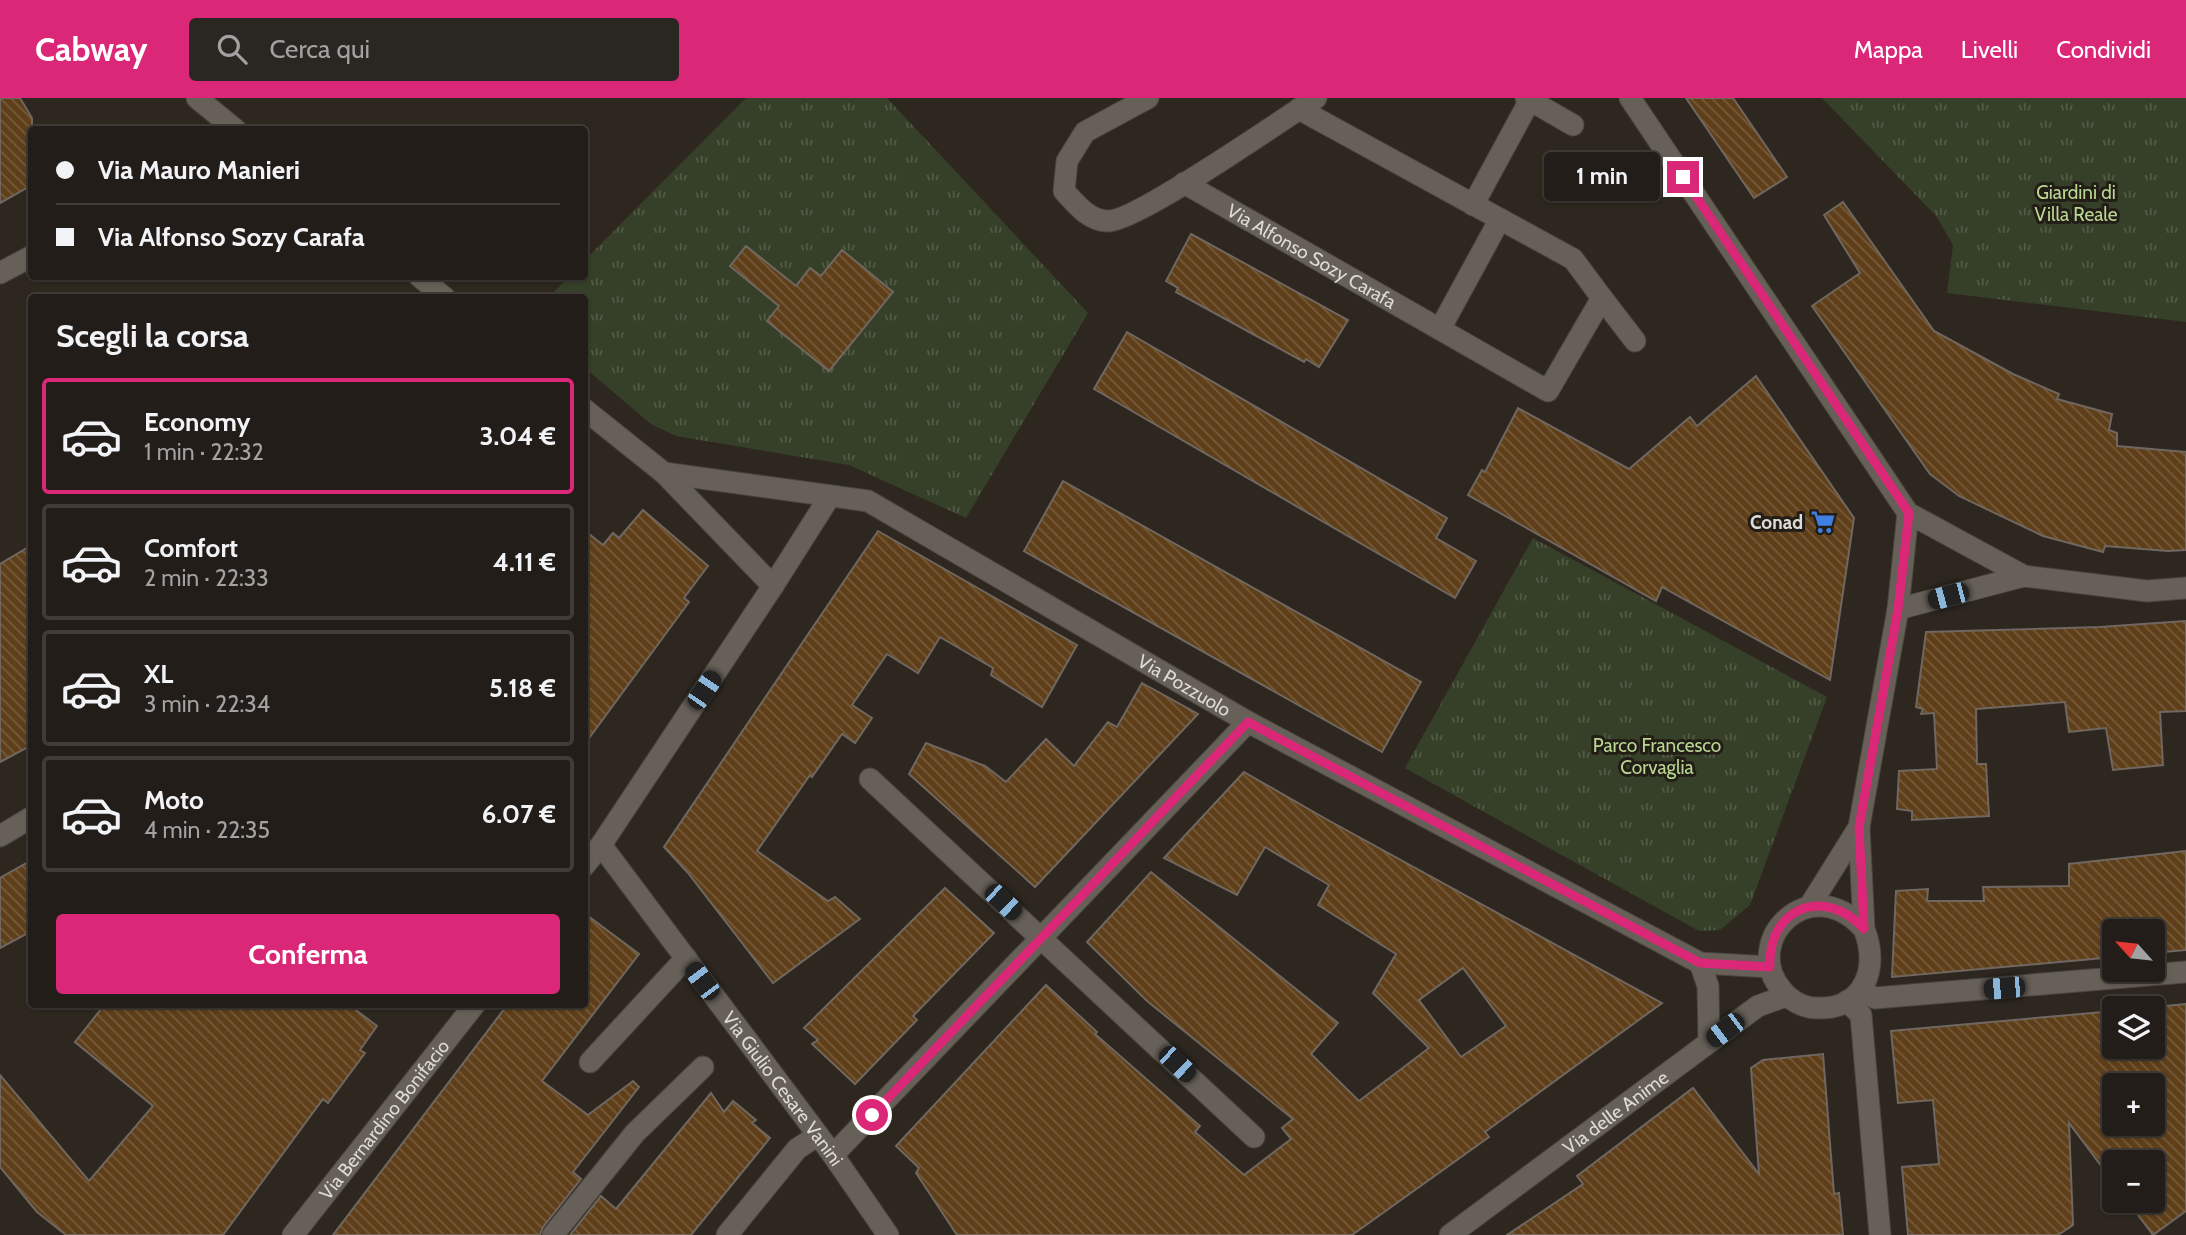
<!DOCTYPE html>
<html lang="it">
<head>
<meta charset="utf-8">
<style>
	body { margin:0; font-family:Cabin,sans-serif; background:#2a2621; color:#f1f3f6; height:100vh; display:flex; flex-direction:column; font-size:26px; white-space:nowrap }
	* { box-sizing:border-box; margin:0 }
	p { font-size:23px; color:#a2a2a2 }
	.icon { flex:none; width:38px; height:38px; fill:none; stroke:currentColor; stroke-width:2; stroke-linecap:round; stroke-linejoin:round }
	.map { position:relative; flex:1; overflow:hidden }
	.details { position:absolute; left:28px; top:196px; width:560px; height:714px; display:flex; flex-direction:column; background:#221d18; border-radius:7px; box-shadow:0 2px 5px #0004,0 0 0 2px #3f3b37 }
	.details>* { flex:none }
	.hud { position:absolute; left:28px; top:28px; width:560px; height:154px; border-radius:7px; box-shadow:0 2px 5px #0004,0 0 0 2px #3f3b37; display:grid; align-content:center; height:154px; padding:0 28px; background:#221d18 }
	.needle { width:46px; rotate:297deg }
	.buttons { position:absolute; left:2102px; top:821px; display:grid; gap:14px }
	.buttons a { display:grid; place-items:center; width:63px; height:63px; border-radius:7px; background:#221d18; box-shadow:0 2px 5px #0004,0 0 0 2px #3f3b37; font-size:35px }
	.end { position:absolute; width:32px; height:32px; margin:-16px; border:9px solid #db2777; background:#fff; box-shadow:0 0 0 4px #fff }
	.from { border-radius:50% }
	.bubble { position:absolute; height:49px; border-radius:7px; background:#221d18; box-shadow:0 2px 5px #0004,0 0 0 2px #3f3b37; font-size:23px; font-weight:700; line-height:49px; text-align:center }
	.car { position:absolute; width:21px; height:42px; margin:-21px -10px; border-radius:9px; box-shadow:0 0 5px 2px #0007; background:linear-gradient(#222 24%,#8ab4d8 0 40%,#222 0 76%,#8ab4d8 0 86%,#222 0) }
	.hud b { display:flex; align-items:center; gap:24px; height:66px; font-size:26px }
	.hud b+b { border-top:2px solid #3f3b37 }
	.hud i { width:18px; height:18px; background:#f1f3f6 }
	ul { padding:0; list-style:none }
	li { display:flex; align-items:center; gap:21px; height:116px; margin:0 14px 10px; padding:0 14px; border:4px solid #3f3b37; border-radius:7px }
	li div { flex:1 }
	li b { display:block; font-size:26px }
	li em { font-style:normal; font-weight:700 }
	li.selected { border-color:#db2777 }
	li>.icon { width:63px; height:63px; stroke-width:1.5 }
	h2 { padding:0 28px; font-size:32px; line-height:84px }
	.button { display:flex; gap:14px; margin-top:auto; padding:14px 28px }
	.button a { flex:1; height:80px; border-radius:7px; background:#db2777; color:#fff; font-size:28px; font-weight:700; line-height:80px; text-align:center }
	header { display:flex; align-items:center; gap:42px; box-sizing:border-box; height:98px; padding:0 35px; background:#db2777; color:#fff }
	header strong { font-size:33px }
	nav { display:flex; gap:38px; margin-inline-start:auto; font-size:24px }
	.search { width:490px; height:63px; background:#2a2621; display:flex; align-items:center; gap:18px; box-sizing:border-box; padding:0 24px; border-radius:7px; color:#a2a2a2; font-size:26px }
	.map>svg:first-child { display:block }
</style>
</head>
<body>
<header>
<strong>Cabway</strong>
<div class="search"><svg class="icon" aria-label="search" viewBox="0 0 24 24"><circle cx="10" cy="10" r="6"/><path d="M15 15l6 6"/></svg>Cerca qui</div>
<nav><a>Mappa</a><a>Livelli</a><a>Condividi</a></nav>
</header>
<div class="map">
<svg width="2186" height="1137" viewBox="0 0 2186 1137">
	<defs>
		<pattern id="park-tufts" width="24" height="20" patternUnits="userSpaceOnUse" patternTransform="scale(1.75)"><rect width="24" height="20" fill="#364028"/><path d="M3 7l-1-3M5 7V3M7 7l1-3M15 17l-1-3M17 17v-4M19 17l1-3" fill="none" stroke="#535b46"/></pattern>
		<pattern id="building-back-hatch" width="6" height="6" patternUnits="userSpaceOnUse" patternTransform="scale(1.75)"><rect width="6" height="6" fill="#5f3f19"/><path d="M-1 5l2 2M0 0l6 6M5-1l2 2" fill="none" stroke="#765a3a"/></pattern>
	</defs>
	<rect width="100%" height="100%" fill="#2d2720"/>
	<g fill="url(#park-tufts)">
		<path d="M 746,0 L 887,0 L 1088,215 L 966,420 L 849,367 L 676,338 L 651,326 L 585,270 L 584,200 L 548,200 L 569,179 L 584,178 L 585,162 Z"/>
		<path d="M 1822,0 L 2186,0 L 2186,224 L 1947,195 L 1953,147 L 1936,118 Z"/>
		<path d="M 1533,440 L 1827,599 L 1750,807 L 1720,832 L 1699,833 L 1405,670 Z"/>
	</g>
	<g fill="url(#building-back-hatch)" stroke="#6f6760" stroke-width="2" fill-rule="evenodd">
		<path d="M 0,0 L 20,0 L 32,20 L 32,87 L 0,105 Z"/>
		<path d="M 1686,0 L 1733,0 L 1787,79 L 1754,100 Z"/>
		<path d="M 1843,104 L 1934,233 L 2013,276 L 2059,296 L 2057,301 L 2112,316 L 2109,332 L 2117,335 L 2117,348 L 2186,354 L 2186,452 L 2168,453 L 2105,448 L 2103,454 L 2043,438 L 1959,398 L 1930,376 L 1812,208 L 1860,175 L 1824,117 Z"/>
		<path d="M 1191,136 L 1348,222 L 1319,269 L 1306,261 L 1304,264 L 1176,194 L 1178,190 L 1166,183 Z"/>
		<path d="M 746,148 L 796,188 L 810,170 L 821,178 L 842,152 L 893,194 L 829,273 L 767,223 L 779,208 L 730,168 Z"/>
		<path d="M 1127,234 L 1447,420 L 1436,440 L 1476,463 L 1455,500 L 1094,291 Z"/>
		<path d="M 1756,278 L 1854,420 L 1830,582 L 1662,489 L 1656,503 L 1468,397 L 1482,372 L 1485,374 L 1518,310 L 1629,371 L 1690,319 L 1697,328 Z"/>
		<path d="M 1063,383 L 1421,584 L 1382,654 L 1024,453 Z"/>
		<path d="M 643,412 L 708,468 L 684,500 L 689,504 L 584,647 L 584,432 L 603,447 L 613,435 L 619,440 Z"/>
		<path d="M 878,433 L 1077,547 L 1042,609 L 991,577 L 993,570 L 940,539 L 918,575 L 887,556 L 852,607 L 872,620 L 855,645 L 842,636 L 812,679 L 810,677 L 757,753 L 828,803 L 835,799 L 860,821 L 773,885 L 688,775 L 664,749 Z"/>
		<path d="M 32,447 L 32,647 L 0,664 L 0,466 Z"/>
		<path d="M 2186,523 L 2186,613 L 2160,614 L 2163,667 L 2113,672 L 2106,630 L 2069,634 L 2065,604 L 1976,611 L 1977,666 L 1986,666 L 1989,718 L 1912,722 L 1912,713 L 1897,711 L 1899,673 L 1937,671 L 1934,615 L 1921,616 L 1923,611 L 1916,609 L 1926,534 L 2100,529 Z"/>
		<path d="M 1142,585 L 1198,616 L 1035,789 L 909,676 L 926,645 L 985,668 L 1006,684 L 1046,641 L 1074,668 L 1108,624 L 1117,629 Z"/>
		<path d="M 1244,674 L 1326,721 L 1662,905 L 1485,1034 L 1489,1039 L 1352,1137 L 957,1137 L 916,1075 L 919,1070 L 896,1048 L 1046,887 L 1097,934 L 1095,936 L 1200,1028 L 1195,1034 L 1244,1077 L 1291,1041 L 1282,1030 L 1293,1021 L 1147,903 L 1087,844 L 1151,774 L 1338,925 L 1311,956 L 1359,1003 L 1429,950 L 1373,895 L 1396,856 L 1318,807 L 1329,787 L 1265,749 L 1237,797 L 1164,760 ZM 1463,870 L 1506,928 L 1461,959 L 1419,902 Z"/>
		<path d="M 2186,753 L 2186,852 L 2152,855 L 2152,833 L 2114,833 L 2114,859 L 1892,879 L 1896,793 L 1928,791 L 1927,803 L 1984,803 L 1983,789 L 2069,788 L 2069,766 Z"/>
		<path d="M 32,762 L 32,833 L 0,850 L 0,780 Z"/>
		<path d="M 945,790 L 994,835 L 913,918 L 917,922 L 855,986 L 812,946 L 818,942 L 804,930 Z"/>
		<path d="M 584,815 L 639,856 L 542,983 L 588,1017 L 633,983 L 639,989 L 573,1074 L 581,1081 L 543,1129 L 540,1137 L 333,1137 L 508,906 L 584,906 Z"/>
		<path d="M 105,906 L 348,906 L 377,928 L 360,952 L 365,955 L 328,1005 L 323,1001 L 223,1137 L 66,1137 L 37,1114 L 0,1069 L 0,977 L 89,1083 L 153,1008 L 75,944 Z"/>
		<path d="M 2186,906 L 2186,1113 L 2153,1137 L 2127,1102 L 2152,1102 L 2152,1064 L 2114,1064 L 2114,1085 L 2069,1025 L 2073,1127 L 2058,1137 L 1908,1137 L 1902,1069 L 1939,1066 L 1933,1002 L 1898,1005 L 1891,933 L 2114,913 L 2114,948 L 2152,948 L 2152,910 L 2144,910 ZM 2114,987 L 2152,987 L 2152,1026 L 2114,1026 Z"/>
		<path d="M 1823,956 L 1834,1096 L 1839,1095 L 1843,1137 L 1507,1137 L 1583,1086 L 1577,1078 L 1693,990 L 1759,1076 L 1751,970 L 1763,962 Z"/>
		<path d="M 711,995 L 724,1014 L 733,1003 L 756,1022 L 752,1025 L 770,1040 L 691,1137 L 570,1137 L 601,1098 L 616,1111 Z"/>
	</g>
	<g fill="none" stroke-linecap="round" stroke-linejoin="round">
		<g stroke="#49453f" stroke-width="23">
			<g id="minor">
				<path d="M 197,0 L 236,32"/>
				<path d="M 1148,0 L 1085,34 L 1067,63 L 1064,93 C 1076,106 1089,123 1108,123 C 1136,124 1283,21 1316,0"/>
				<path d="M 1526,0 L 1573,27"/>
				<path d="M 1630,0 L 1908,415 L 2024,478 L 2147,493 L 2186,490"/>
				<path id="s1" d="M 1184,85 L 1548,293 L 1602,200 L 1573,161 L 1299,11"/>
				<path d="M 1473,107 L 1530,2"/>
				<path d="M 0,175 L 32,158"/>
				<path d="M 419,178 L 445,200"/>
				<path d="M 1602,200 L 1635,243"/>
				<path d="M 1440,231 L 1500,121"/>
				<path d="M 584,311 L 664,375 L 773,488"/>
				<path id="s2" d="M 664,375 L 868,403 L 1248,624 L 1700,865 L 1770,869"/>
				<path d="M 1898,511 L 2024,478"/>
				<path d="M 870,681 L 1254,1039"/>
				<path d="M 0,738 L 32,719"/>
				<path id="s3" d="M 601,747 L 833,1057 L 888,1137"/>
				<path d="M 584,768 L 601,747 L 773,488 L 830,398"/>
				<path d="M 1809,809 L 1859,729"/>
				<path d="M 1864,831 C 1811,771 1741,842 1781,891 C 1789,902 1803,910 1817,910 C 1864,912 1880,870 1864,831 L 1859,729 L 1898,511 L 1908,415"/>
				<path d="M 1700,865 L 1708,888 L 1709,944"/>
				<path d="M 1860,893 L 1875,900 L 2186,874"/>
				<path d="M 1847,903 L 1861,917 L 1880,1137"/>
				<path d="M 590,964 L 686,860"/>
				<path d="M 833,1057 L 1248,624"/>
				<path id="s4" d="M 293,1137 L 475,906"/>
				<path d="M 553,1137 L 635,1035 L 703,969"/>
				<path d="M 727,1137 L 797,1051 L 818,1037"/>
				<path id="s5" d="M 1450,1137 L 1758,908 L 1786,898"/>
			</g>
		</g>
		<use href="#minor" stroke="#676058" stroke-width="21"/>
	</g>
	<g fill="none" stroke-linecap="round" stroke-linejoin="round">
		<path stroke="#db2777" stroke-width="9" d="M 872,1017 L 1248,624 L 1700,865 L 1770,869 C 1767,810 1825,787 1864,831 L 1859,729 L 1898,511 L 1909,415 L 1683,79"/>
	</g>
	<defs>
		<g id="supermarket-bare" transform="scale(1.89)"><path d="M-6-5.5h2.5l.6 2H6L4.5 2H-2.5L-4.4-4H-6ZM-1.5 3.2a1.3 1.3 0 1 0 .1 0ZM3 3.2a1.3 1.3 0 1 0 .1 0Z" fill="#3f7fe0" stroke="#231d17" stroke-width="2.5" paint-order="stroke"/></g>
	</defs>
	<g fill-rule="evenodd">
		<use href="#supermarket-bare" x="1823" y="424"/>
	</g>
	<g text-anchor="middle" stroke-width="6" stroke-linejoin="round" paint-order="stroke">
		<g font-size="19" fill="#b9d690" stroke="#231d17">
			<text x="2076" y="101">Giardini di<tspan x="2076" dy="22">Villa Reale</tspan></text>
			<text x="1657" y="654">Parco Francesco<tspan x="1657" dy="22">Corvaglia</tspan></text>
		</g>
		<g font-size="19" fill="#dedad5" stroke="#231d17">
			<text dy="7" stroke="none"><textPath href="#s1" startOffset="147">Via Alfonso Sozy Carafa</textPath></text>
			<text dy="7" stroke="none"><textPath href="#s2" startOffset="572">Via Pozzuolo</textPath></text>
			<text dy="7" stroke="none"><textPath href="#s3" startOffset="304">Via Giulio Cesare Vanini</textPath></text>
			<text dy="7" stroke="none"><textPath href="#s5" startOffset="206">Via delle Anime</textPath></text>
			<text dy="7" stroke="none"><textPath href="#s4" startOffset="147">Via Bernardino Bonifacio</textPath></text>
		</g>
		<g font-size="19" font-weight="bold" fill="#dedad5" stroke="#231d17" text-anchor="end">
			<text x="1803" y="431">Conad</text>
		</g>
	</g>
</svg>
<div class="buttons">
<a><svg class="needle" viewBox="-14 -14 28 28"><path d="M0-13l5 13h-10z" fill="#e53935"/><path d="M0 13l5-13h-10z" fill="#a2a2a2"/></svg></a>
<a><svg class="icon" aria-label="layers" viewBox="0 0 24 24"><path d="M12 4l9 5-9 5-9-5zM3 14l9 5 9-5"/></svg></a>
<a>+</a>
<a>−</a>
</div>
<i class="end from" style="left:872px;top:1017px"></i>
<i class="end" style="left:1683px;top:79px"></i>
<div class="bubble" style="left:1544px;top:54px;width:116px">1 min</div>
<i class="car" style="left:1948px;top:498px;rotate:255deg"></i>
<i class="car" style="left:704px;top:592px;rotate:34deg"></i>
<i class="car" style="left:1003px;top:804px;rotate:133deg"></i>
<i class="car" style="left:702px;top:883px;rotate:323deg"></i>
<i class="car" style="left:2004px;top:890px;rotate:265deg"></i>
<i class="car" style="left:1725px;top:932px;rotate:233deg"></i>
<i class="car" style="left:1177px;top:966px;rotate:133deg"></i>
<div class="hud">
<b><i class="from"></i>Via Mauro Manieri</b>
<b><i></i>Via Alfonso Sozy Carafa</b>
</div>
<section class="details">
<h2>Scegli la corsa</h2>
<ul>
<li class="selected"><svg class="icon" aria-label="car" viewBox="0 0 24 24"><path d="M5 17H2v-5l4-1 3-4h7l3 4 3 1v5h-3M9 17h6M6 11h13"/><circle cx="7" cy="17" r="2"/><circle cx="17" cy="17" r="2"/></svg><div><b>Economy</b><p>1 min · 22:32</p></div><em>3.04 €</em></li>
<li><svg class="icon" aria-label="car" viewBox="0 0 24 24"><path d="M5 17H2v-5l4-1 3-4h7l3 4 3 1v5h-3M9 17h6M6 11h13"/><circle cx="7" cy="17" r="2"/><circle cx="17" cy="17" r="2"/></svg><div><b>Comfort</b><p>2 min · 22:33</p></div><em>4.11 €</em></li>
<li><svg class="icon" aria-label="car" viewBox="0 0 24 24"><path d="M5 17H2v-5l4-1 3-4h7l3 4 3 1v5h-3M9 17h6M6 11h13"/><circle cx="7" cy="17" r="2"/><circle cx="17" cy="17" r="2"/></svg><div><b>XL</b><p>3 min · 22:34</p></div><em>5.18 €</em></li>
<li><svg class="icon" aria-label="car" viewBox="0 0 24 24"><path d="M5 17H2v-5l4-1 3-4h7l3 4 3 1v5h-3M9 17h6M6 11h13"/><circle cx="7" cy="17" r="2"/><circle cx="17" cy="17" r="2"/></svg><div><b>Moto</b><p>4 min · 22:35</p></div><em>6.07 €</em></li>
</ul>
<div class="button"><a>Conferma</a></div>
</section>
</div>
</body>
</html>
